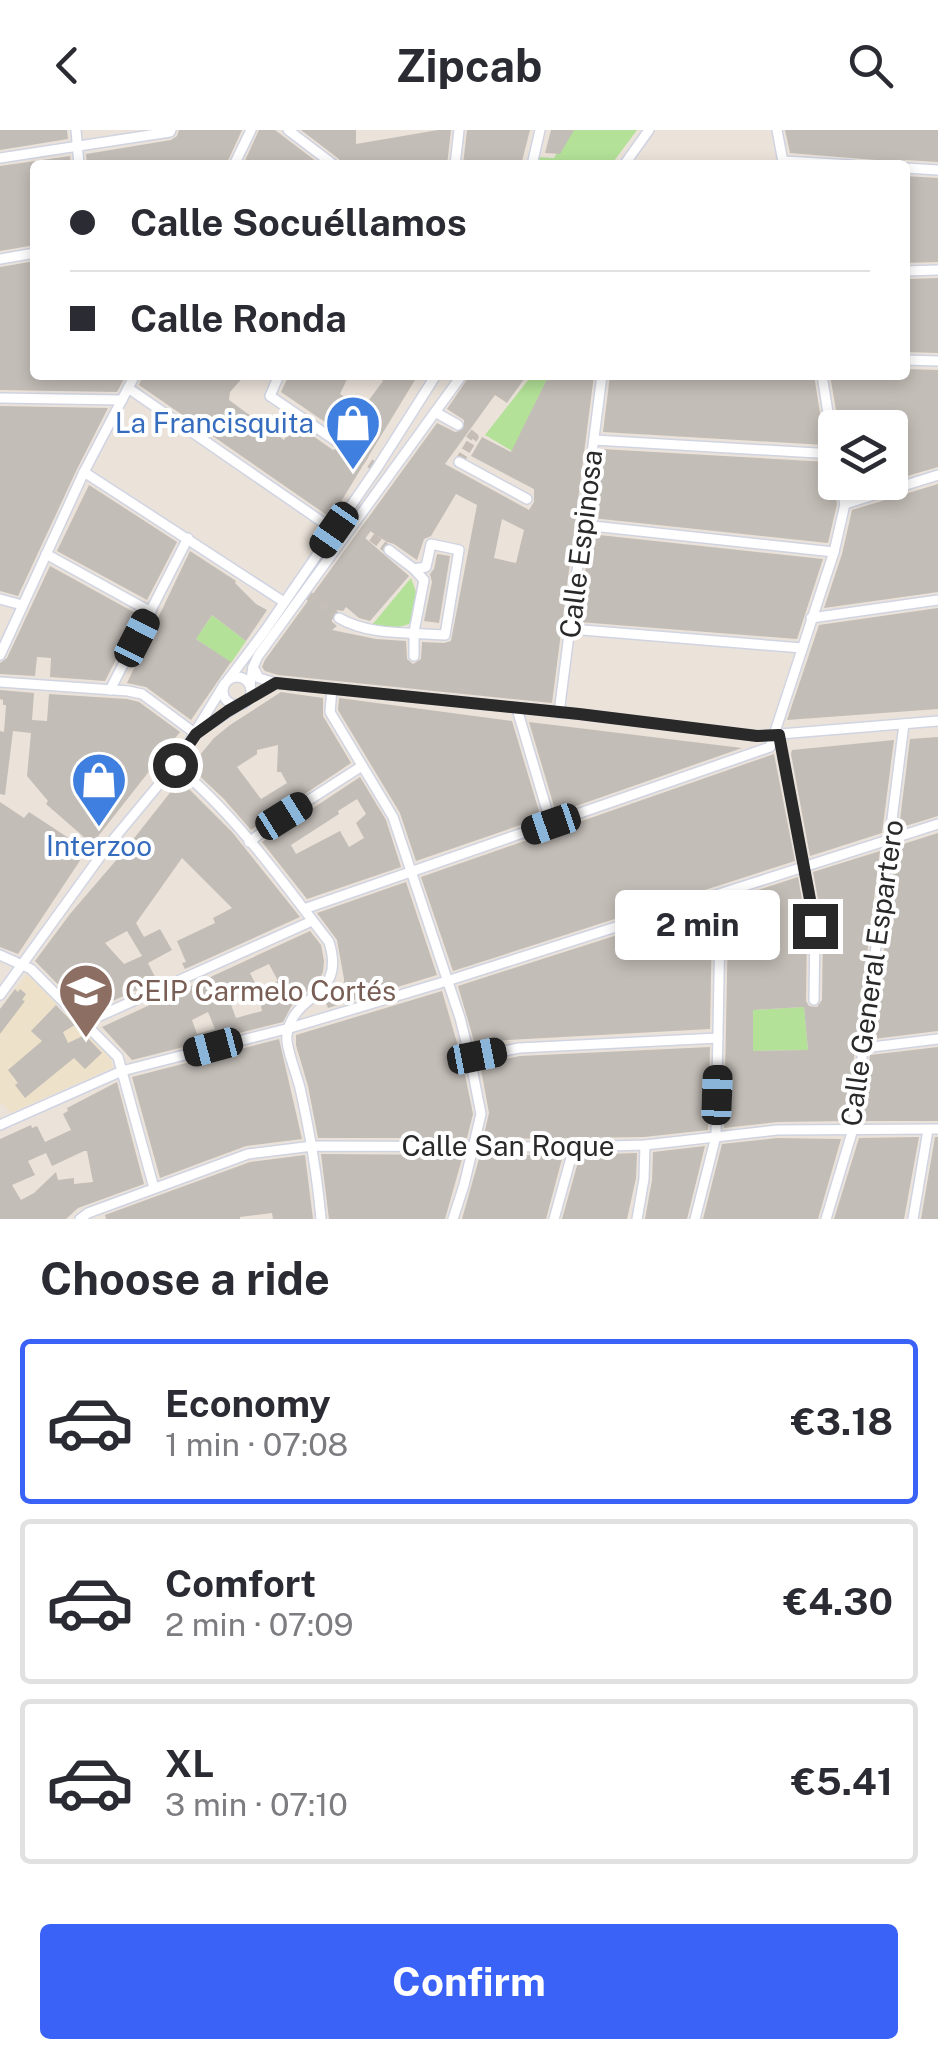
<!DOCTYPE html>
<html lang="en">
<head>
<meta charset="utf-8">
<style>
	body { margin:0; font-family:"Public Sans",sans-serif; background:#f2f2f3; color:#2b2b33; height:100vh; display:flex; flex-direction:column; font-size:38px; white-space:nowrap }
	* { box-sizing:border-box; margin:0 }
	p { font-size:32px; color:#7c7c81 }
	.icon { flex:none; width:55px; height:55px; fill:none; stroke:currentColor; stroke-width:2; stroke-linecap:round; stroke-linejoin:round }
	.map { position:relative; height:1089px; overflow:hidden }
	.panel { display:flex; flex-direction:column; background:#fff; flex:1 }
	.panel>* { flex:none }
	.banner { position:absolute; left:30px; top:30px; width:880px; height:220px; border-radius:10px; box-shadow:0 5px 15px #0003; display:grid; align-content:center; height:220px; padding:0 40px; background:#fff }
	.controls { position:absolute; left:818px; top:280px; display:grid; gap:20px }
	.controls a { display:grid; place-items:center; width:90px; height:90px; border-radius:10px; background:#fff; box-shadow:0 5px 15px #0003; font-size:50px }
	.end { position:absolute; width:45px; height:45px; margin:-22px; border:12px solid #292929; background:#fff; box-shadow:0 0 0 5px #fff }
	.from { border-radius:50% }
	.bubble { position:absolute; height:70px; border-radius:10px; background:#fff; box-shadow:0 5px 15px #0003; font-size:32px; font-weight:700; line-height:70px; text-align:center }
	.car { position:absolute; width:30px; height:60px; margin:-30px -15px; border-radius:12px; box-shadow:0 0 8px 2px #0007; background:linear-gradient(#222 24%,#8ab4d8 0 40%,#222 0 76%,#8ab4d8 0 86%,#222 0) }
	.banner b { display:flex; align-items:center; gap:35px; height:95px; font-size:38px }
	.banner b+b { border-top:2px solid #e1e1e2 }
	.banner i { width:25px; height:25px; background:#2b2b33 }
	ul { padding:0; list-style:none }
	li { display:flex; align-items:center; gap:30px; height:165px; margin:0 20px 15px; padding:0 20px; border:5px solid #e1e1e2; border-radius:10px }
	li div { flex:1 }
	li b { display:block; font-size:38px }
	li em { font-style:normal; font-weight:700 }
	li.on { border-color:#3b62f7 }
	li>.icon { width:90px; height:90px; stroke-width:1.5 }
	h2 { padding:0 40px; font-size:45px; line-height:120px }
	.cta { display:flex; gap:20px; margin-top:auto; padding:20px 40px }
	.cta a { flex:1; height:115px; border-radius:10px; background:#3b62f7; color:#fff; font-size:40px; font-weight:700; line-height:115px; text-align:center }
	header { display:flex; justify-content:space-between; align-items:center; height:130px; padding:0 40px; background:#fff; font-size:45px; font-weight:700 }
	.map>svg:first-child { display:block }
</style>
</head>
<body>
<header><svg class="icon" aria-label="back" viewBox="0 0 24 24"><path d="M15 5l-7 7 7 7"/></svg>Zipcab<svg class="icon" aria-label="search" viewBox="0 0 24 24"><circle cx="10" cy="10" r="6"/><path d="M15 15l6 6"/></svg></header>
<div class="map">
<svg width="938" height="1089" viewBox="0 0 938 1089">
	<rect width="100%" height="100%" fill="#ebe3da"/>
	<path fill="#ede1ca" d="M 27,844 L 57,874 L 32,902 L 42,911 L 67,884 L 111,929 L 113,938 L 10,983 L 3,974 L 0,975 L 0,879 Z"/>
	<g fill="#b2e197">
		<path d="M 571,0 L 637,0 L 611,35 L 536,35 L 538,27 L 554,28 Z"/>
		<path d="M 532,245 L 549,245 L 512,321 L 485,305 Z"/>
		<path d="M 411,448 L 416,462 L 413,491 C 402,500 386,497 372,495 Z"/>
		<path d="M 212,485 L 246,511 L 231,533 L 189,504 L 200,503 Z"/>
		<path d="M 804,877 L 808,920 L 753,921 L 753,880 Z"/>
	</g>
	<g fill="#c3bdb7" fill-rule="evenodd">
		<path d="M 0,0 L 67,0 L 68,9 L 0,20 Z"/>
		<path d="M 179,0 L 242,0 L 226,35 L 87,35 L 86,24 L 171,10 L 177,6 Z"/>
		<path d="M 259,0 L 275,0 L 321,35 L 243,35 Z"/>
		<path d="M 301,0 L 356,0 L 356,14 L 438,0 L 451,0 L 447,35 L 342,35 L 339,29 Z"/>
		<path d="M 467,0 L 530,0 L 521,35 L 463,35 Z"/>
		<path d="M 551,0 L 574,0 L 560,24 L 545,23 Z"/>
		<path d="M 785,0 L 938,0 L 938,32 L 906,30 L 900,32 L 790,23 Z"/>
		<path d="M 70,26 L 71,35 L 35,35 L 35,115 L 0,121 L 0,36 Z"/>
		<path d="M 905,46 L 938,48 L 938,132 L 905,133 Z"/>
		<path d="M 35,131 L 35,245 L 126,245 L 117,262 L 0,260 L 0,137 Z"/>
		<path d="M 938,148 L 938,223 L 905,222 L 905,149 Z"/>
		<path d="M 905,239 L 938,240 L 938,337 L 890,351 L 890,298 L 839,298 L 830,245 L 905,245 Z"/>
		<path d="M 143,245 L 245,245 L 230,262 L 229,270 L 284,310 L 296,294 L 333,320 L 342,316 L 344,305 L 281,262 L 289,245 L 349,245 L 340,264 L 363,278 L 383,251 L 374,245 L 418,245 L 331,388 L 139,255 Z"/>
		<path d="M 470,245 L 527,245 L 507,273 L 495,265 L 445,334 L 529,380 L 534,372 L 534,359 L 471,326 L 482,307 L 511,322 L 549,245 L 594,245 L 552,573 L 278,545 L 265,541 L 262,537 L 265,530 L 437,293 L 455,302 L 464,300 L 464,290 L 447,279 ZM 456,364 L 477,375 L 451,511 L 444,513 L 422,512 L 421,529 L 413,534 L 407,529 L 406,511 L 376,509 L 332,500 L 337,496 L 332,492 L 332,484 L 337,480 L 343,481 L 346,477 L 359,488 L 370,491 L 409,446 L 365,408 L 370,401 L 387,412 L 394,414 L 417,430 L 424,409 L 431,406 ZM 502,389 L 524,400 L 516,433 L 494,428 Z"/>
		<path d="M 610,245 L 814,245 L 825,315 L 603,302 Z"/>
		<path d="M 0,276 L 108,278 L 77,339 L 18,466 L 0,461 Z"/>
		<path d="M 601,319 L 829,332 L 837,374 L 828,413 L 592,388 Z"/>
		<path d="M 848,352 L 887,352 L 851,364 Z"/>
		<path d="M 938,354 L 938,462 L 824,478 L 842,424 L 852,380 Z"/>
		<path d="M 89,355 L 177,412 L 147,470 L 57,421 Z"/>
		<path d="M 590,404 L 823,429 L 797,509 L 579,492 Z"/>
		<path d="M 190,421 L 236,451 L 235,453 L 256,474 L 267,480 L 246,511 L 212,485 L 196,509 L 231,532 L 191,590 L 146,557 L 127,553 Z"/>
		<path d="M 437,424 L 450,426 L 439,493 L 424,491 L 432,452 L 430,444 L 434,439 Z"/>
		<path d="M 50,436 L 139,485 L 105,551 L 50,547 L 51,528 L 37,527 L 35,546 L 0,544 L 0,533 L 7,528 Z"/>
		<path d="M 938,478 L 938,579 L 787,590 L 819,495 Z"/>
		<path d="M 0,560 L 34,563 L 32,590 L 47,591 L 49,564 L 127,569 L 139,572 L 180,602 L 92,714 L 46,674 L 48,671 L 27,646 L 31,603 L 13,601 L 5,665 L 0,664 L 0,601 L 4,602 L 6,575 L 3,575 L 3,570 L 0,569 Z"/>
		<path d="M 281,562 L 323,568 L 323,586 L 351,633 L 251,700 L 224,669 L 190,637 L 214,608 L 230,595 ZM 278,615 L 277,642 L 281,642 L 287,653 L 261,669 L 237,637 L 257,624 L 257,620 Z"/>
		<path d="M 339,568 L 512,591 L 541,688 L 416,731 L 400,683 L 338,580 Z"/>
		<path d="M 529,592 L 742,618 L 556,683 Z"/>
		<path d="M 938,607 L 938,686 L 899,698 L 910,609 Z"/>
		<path d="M 894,610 L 882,703 L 810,726 L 791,624 L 792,620 Z"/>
		<path d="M 774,624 L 795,731 L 453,841 L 421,747 Z"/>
		<path d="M 360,647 L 386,690 L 401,737 L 307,769 L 262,712 ZM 357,669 L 366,684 L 356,693 L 364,708 L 349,717 L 340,701 L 296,724 L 291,715 L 339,684 L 338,681 Z"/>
		<path d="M 180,650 L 232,702 L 300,787 L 185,839 L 182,833 L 186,832 L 177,811 L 215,793 L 213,788 L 232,778 L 182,728 L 136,793 L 144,807 L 160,799 L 172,820 L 148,833 L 157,851 L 86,883 L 35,831 L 70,784 L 124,721 ZM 127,801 L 142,826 L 124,834 L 105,813 Z"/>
		<path d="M 0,672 L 24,688 L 29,682 L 87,720 L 18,824 L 0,817 Z"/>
		<path d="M 938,703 L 938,901 L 873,909 L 897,716 Z"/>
		<path d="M 880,721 L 846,991 L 777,992 L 724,998 L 728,795 L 724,771 L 798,747 L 807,797 L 806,871 L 809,876 L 817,877 L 822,870 L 823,796 L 813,742 ZM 804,877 L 808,920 L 753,921 L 753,880 Z"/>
		<path d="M 406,752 L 437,845 L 328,878 L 324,868 L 344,857 L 344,849 L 337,810 L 317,783 Z"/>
		<path d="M 708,776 L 712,796 L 710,899 L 492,911 L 492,915 L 476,918 L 458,856 Z"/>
		<path d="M 310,801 L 321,815 L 324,831 L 323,842 L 319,850 L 292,875 L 283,892 L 132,930 L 102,897 ZM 269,834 L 278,851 L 258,858 L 265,874 L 261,876 L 262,881 L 236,888 L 230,872 L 258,859 L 250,843 ZM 208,882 L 215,899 L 197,904 L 192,890 Z"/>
		<path d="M 15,859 L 18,862 L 20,859 L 26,864 L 22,870 L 25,871 L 0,904 L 0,879 Z"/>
		<path d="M 442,861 L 462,930 L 473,984 L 467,1008 L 318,1008 L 308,956 L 296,915 L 296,905 Z"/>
		<path d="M 56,875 L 75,895 L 63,902 L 68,913 L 85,905 L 102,923 L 85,939 L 74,928 L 25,968 L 15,955 L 18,953 L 8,940 L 42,911 L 31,901 Z"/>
		<path d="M 279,909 L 302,1009 L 246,1016 L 160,1048 L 132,947 Z"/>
		<path d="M 710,917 L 708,1000 L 644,1007 L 483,1009 L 489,983 L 480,934 L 520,926 Z"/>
		<path d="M 938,917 L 938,991 L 862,991 L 870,925 Z"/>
		<path d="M 117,952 L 144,1054 L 78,1078 L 66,1089 L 0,1089 L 0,1009 L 31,995 L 32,998 L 37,996 L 45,1012 L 71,1000 L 63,984 L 68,981 L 67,978 ZM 84,1021 L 87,1021 L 93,1052 L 74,1054 L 74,1048 L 58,1050 L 56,1042 L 34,1063 L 21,1070 L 12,1055 L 35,1045 L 28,1031 L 46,1023 L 52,1036 Z"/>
		<path d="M 919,1007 L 904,1089 L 834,1089 L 859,1008 Z"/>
		<path d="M 935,1007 L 938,1007 L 938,1089 L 921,1089 Z"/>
		<path d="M 777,1008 L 841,1009 L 818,1089 L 703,1089 L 722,1014 Z"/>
		<path d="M 705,1016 L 687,1089 L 645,1089 L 652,1050 L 653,1022 Z"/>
		<path d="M 637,1023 L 636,1048 L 627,1089 L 562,1089 L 580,1025 Z"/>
		<path d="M 321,1024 L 463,1025 L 445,1089 L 329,1089 Z"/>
		<path d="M 305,1025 L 313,1089 L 273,1089 L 272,1083 L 240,1087 L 240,1089 L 106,1089 L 105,1085 L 250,1032 Z"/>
		<path d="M 480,1025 L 563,1025 L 546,1089 L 462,1089 Z"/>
	</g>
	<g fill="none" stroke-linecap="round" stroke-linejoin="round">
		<g stroke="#c4beb7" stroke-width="9" stroke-dasharray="9 4.5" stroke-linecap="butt">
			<path d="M 458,295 L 474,307 L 459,332"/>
			<path d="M 336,311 L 377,338"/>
			<path d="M 361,399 L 389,420"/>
			<path d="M 309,466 L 339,488"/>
		</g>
		<g stroke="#d0d4e2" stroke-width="12">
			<g id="street">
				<path d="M 76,0 L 79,35"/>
				<path d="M 288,0 L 334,35"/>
				<path d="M 777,0 L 783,32"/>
				<path d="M 0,28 L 170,2 L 171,0"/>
				<path d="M 783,31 L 852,35"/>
				<path d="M 234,35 L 251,0"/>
				<path d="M 455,35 L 459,0"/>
				<path d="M 532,35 L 540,0"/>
				<path d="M 624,35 L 649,0"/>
				<path d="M 905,38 L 938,40"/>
				<path d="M 0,129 L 35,123"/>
				<path d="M 905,141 L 938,140"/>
				<path d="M 905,230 L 938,231"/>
				<path d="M 279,245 L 270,266 L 336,311"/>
				<path d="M 822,245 L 835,327"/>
				<path d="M 128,258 L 334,400"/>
				<path d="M 0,268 L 122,270"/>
				<path d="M 435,282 L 458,295"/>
				<path d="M 594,310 L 834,324"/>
				<path d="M 459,332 L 527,369"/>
				<path d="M 84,342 L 284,472"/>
				<path d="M 845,374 L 938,345"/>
				<path d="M 583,395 L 834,422"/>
				<path d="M 389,420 L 414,439 L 424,450 L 414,502 L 414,526"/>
				<path d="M 46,424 L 151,482"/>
				<path d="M 0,469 L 22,475"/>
				<path d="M 339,488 C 370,506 409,502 445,505 L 459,420 L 431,414 L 426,437 L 414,439"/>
				<path d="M 811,488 L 938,470"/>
				<path d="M 570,499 L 802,518"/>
				<path d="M 0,525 L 84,342 L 135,245"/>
				<path d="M 253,537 L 259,548 L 276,553 L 579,584 L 757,606 L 938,591"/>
				<circle cx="237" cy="561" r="14"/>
				<path d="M 228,550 L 264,502 L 377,338 L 436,245"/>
				<path d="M 0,552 L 128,561 L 142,564 L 196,604"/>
				<path d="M 250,555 L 253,537 L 258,526 L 462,245"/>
				<path d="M 332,559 L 330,582 L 393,687 L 460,888 L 470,928 L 481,984 L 464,1055 L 453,1089"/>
				<path d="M 110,560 L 188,408"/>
				<path d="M 248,569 L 276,553"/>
				<path d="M 517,579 L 551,694"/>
				<path d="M 559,583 L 602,245"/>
				<path d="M 198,602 L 239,575"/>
				<path d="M 779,605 L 815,796 L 814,870"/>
				<path d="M 175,635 C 235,684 282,751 329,812 C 347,869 293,861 287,905 C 285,916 297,945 300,958 C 310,1003 317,1043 321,1089"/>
				<path d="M 249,712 L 284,686 L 362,636"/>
				<path d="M 304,779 L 770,617 L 834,422 L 845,374 L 840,352"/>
				<path d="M 0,825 L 31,839 L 118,927 L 154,1058"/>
				<path d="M 0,865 L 107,717 L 175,635 L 225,553"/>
				<path d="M 84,893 L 312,791"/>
				<path d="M 864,918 L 938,909"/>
				<path d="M 470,928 L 519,918 L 718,908"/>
				<path d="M 0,995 L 122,941 L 290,898 L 447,851 L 938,694"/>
				<path d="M 80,1089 L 88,1083 L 248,1024 L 313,1016 L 574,1017 L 645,1015 L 777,1000 L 938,999"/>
				<path d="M 554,1089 L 574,1017"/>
				<path d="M 637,1089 L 644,1049 L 645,1015"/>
				<path d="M 695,1089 L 716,1006 L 720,795 L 714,766"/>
				<path d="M 826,1089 L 853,999 L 904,594"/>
				<path d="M 913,1089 L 928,1000"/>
			</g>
		</g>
		<use href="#street" stroke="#fff" stroke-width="9"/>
	</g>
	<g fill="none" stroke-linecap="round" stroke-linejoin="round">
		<path stroke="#292929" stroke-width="12" d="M 175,635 L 196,604 L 228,581 L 276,553 L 579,584 L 757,606 L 779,605 L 815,796"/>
	</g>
	<defs>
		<g id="shop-pin" transform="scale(2.875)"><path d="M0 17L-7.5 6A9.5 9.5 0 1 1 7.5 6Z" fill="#3f7fe0" stroke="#fff"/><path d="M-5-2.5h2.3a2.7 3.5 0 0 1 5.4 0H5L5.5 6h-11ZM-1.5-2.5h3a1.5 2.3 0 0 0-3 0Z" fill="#fff"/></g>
		<g id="school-pin" transform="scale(2.875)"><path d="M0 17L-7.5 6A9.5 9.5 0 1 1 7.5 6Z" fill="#8d6e63" stroke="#fff"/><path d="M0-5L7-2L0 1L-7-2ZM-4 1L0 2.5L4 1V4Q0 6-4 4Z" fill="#fff"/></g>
	</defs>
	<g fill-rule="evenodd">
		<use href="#shop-pin" x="353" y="293"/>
		<use href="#shop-pin" x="99" y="650"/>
		<use href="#school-pin" x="86" y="861"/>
	</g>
	<g text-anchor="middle" stroke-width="8" stroke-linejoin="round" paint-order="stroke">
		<g font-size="28" fill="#366cbe" stroke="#fff" text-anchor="end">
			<text x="314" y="303">La Francisquita</text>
			<text x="99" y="726" text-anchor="middle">Interzoo</text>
		</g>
		<g font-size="28" fill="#292929" stroke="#fff">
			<text transform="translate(581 414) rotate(-83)" y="10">Calle Espinosa</text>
			<text transform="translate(872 843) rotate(-82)" y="10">Calle General Espartero</text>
			<text x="508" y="1026">Calle San Roque</text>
		</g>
		<g font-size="28" fill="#785e54" stroke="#fff" text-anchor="start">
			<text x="125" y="871">CEIP Carmelo Cortés</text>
		</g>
	</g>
</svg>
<div class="controls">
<a><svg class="icon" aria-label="layers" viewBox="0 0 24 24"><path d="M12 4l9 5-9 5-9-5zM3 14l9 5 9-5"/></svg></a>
</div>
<i class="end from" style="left:175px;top:635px"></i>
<i class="end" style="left:815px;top:796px"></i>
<div class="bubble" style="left:615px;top:760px;width:165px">2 min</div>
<i class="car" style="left:334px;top:400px;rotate:215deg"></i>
<i class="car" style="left:137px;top:508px;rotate:27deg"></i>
<i class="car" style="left:284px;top:686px;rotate:58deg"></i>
<i class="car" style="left:551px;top:694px;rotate:251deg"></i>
<i class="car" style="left:213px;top:917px;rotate:255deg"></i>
<i class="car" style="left:477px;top:926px;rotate:79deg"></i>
<i class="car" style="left:717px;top:965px;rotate:2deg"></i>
<div class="banner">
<b><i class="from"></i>Calle Socuéllamos</b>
<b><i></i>Calle Ronda</b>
</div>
</div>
<section class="panel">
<h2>Choose a ride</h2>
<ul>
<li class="on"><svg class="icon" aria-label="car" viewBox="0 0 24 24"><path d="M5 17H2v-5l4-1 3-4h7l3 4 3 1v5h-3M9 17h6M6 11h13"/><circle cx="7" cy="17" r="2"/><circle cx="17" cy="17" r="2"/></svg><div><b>Economy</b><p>1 min · 07:08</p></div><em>€3.18</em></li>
<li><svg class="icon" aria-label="car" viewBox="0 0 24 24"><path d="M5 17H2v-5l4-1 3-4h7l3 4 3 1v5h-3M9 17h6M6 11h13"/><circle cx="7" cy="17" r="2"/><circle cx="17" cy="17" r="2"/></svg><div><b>Comfort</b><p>2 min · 07:09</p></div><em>€4.30</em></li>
<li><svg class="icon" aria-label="car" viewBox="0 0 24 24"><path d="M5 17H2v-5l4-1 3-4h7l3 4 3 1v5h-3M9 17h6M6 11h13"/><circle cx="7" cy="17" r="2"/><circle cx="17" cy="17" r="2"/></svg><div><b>XL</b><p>3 min · 07:10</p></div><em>€5.41</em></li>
</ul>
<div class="cta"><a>Confirm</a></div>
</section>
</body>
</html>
